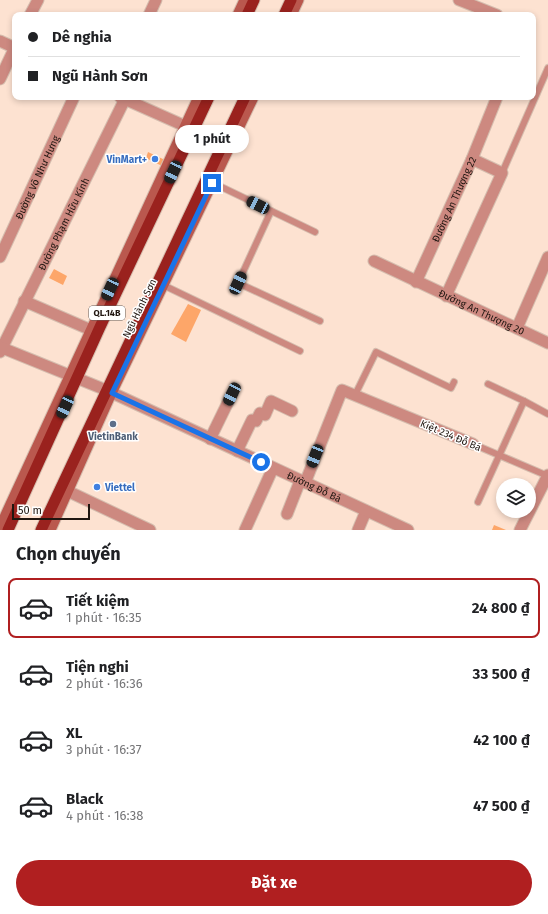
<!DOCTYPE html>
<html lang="vi">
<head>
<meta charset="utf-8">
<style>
	body { margin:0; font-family:"Fira Sans",sans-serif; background:#f2f2f2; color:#202124; height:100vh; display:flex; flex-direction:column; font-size:15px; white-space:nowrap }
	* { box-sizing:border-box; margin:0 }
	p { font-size:13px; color:#757577 }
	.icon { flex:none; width:22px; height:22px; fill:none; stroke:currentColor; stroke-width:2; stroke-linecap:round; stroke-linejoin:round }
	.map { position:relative; height:530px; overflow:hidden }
	.sheet { display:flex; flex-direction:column; background:#fff; flex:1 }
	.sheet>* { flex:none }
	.banner { position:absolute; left:12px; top:12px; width:524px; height:88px; border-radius:8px; box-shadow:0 2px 6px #0003; display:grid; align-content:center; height:88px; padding:0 16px; background:#fff }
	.fabs { position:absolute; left:496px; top:478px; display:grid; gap:8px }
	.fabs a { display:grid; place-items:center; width:40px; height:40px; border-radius:50%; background:#fff; box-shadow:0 2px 6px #0003; font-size:20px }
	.scale { position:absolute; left:12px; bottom:10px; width:78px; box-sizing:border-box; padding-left:4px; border:2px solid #201610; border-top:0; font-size:11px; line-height:14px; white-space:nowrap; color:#201610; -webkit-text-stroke:3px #fff; paint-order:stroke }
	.end { position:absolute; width:18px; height:18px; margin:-9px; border:5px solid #1a73e8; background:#fff; box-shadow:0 0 0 2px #fff }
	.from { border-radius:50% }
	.bubble { position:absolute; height:28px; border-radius:14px; background:#fff; box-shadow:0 2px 6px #0003; font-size:13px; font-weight:700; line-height:28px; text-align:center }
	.car { position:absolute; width:12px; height:24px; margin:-12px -6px; border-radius:5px; box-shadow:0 0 3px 1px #0007; background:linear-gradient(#222 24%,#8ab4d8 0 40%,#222 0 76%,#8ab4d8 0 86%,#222 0) }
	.banner b { display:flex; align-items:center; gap:14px; height:38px; font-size:15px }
	.banner b+b { border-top:1px solid #e0e0e0 }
	.banner i { width:10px; height:10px; background:#202124 }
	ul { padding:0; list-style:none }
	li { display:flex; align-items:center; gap:12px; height:60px; margin:0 8px 6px; padding:0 8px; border:2px solid transparent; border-radius:8px }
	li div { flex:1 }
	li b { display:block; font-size:15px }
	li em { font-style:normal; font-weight:700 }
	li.selected { border-color:#b01f20 }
	li>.icon { width:36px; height:36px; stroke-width:1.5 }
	h2 { padding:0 16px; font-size:18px; line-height:48px }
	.cta { display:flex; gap:8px; margin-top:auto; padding:8px 16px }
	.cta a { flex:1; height:46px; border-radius:24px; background:#b01f20; color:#fff; font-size:16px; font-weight:700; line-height:46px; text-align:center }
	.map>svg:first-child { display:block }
</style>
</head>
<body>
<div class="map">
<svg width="548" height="530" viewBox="0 0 548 530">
	<rect width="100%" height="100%" fill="#fde2d1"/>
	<g fill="#fda669">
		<path d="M 148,152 L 165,160 L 162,166 L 146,158 Z"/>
		<path d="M 54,269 L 67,276 L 63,285 L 49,278 Z"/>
		<path d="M 188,304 L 201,310 L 186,342 L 171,334 Z"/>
		<path d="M 494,525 L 506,530 L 492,530 Z"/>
	</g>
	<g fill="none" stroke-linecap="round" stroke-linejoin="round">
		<g stroke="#d5bdae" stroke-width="8">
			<g id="service">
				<path d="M 502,173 L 548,68"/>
				<path d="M 211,182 L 315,232"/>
				<path d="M 271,211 L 238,283 L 320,321"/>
				<path d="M 161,284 L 300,351"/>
				<path d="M 488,384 L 524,401"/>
				<path d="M 355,395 L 376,352 L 451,388 L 454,382"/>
				<path d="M 473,444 L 548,476"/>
				<path d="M 478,502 L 524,401 L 548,414"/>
			</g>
		</g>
		<g stroke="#d5bdae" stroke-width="13">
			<g id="minor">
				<path d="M 459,0 L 497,15"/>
				<path d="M 30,15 L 38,0"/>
				<path d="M 149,15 L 156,0"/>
				<path d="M 0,41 L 15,48"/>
				<path d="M 0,79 L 15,47"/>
				<path d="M 120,97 L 185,126"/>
				<path id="s1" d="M 0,257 L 74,97"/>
				<path id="s2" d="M 374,261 L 548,343"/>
				<path id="s3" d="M 416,282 L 472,159 L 497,97"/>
				<path d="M 446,296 L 502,173 L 472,159"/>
				<path d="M 24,301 L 91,330"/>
				<path d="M 517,328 L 548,257"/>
				<path id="s4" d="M 0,352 L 125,99"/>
				<path d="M 210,439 L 232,394"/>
				<path d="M 237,451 L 252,420 L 256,421 L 260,413 L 265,415 L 271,401 L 292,411"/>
				<path d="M 305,483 L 342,390 L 473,444"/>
				<path d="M 61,488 L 150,530"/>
				<path d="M 287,514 L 300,481"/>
				<path d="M 245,530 L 273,468"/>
				<path d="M 358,530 L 366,511"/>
				<path d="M 520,530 L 548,475"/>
			</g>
		</g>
		<g stroke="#d5bdae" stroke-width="13">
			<g id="tertiary">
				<path id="s5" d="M 0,347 L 106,390 L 408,530"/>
			</g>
		</g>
		<g stroke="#d5bdae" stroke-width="13">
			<g id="secondary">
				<path d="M 238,15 L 245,0"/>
				<path d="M 291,15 L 298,0"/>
				<path d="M 0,528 L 199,97"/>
				<path d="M 50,530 L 111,393 L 253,97"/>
			</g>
		</g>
		<g stroke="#d5bdae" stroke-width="13">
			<g id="trunk">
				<path d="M 247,15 L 254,0"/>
				<path d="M 284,15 L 291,0"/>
				<path d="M 8,530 L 100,327 L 209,97"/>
				<path d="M 41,530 L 245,97"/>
			</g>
		</g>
		<use href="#service" stroke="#cd8980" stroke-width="6"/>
		<use href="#minor" stroke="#cd8980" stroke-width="11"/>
		<use href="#tertiary" stroke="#cd8980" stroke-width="11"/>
		<use href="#secondary" stroke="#ba584e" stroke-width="11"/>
		<use href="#trunk" stroke="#9a221e" stroke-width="11"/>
	</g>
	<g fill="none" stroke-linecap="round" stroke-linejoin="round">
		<path stroke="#1a73e8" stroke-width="5" d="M 212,183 L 112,393 L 261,462"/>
	</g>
	<g fill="#3f7fe0" stroke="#fff" stroke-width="1.5">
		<circle cx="155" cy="159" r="4"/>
		<circle cx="97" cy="487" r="4"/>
	</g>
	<circle fill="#5c6f8a" stroke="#fff" stroke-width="1.5" cx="113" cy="424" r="4"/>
	<g text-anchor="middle" stroke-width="3" stroke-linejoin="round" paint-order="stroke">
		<rect fill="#fff" stroke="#635c58" stroke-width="1" x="89" y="306" width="36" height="14" rx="3"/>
		<g font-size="9" font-weight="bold" fill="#201610">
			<text x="107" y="316">QL.14B</text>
		</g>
		<g font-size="10" font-weight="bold" fill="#366cbe" stroke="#fff" text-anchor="end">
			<text x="147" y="163">VinMart+</text>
			<text x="105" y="491" text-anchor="start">Viettel</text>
		</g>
		<g font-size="10" fill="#201610" stroke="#fff">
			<text dy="4" stroke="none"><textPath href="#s1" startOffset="88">Đường Võ Như Hưng</textPath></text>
			<text dy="4" stroke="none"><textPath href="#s3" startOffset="91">Đường An Thượng 22</textPath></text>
			<text dy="4" stroke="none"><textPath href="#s4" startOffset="143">Đường Phạm Hữu Kính</textPath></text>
			<text transform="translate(139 308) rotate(-64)" y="4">Ngũ Hành Sơn</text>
			<text dy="4" stroke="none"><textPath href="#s2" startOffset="119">Đường An Thượng 20</textPath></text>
			<text transform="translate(451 435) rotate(23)" y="4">Kiệt 234 Đỗ Bá</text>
			<text dy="4" stroke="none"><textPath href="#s5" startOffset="344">Đường Đỗ Bá</textPath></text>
		</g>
		<g font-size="10" font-weight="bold" fill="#4e5e75" stroke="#fff">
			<text x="113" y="440">VietinBank</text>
		</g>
	</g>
</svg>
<div class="fabs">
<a><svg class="icon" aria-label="layers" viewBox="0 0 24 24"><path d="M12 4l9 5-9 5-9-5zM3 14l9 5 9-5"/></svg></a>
</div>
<div class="scale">50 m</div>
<i class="end from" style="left:261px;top:462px"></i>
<i class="end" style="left:212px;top:183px"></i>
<div class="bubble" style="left:175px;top:125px;width:74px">1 phút</div>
<i class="car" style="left:173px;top:172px;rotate:205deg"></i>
<i class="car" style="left:258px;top:205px;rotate:296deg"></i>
<i class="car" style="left:238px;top:283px;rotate:25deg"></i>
<i class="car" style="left:110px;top:289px;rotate:205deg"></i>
<i class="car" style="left:232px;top:394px;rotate:206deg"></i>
<i class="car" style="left:65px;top:407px;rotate:205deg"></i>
<i class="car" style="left:315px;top:456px;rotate:202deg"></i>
<div class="banner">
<b><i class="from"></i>Dê nghia</b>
<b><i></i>Ngũ Hành Sơn</b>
</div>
</div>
<section class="sheet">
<h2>Chọn chuyến</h2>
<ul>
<li class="selected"><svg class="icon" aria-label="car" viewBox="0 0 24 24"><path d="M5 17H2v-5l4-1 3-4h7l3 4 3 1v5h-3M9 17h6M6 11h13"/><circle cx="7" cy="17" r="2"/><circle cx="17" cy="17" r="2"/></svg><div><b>Tiết kiệm</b><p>1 phút · 16:35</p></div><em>24 800 ₫</em></li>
<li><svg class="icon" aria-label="car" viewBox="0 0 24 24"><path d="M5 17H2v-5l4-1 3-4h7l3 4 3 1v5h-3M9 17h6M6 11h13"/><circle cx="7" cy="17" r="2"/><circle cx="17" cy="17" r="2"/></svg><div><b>Tiện nghi</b><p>2 phút · 16:36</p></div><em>33 500 ₫</em></li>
<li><svg class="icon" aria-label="car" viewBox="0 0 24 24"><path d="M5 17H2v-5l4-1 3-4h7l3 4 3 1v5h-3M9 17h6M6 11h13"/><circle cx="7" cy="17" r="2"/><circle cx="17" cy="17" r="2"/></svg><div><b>XL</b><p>3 phút · 16:37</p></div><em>42 100 ₫</em></li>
<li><svg class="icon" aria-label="car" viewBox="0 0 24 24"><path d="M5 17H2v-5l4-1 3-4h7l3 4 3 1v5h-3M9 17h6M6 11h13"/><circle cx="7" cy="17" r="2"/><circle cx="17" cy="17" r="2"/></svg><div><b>Black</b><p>4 phút · 16:38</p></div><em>47 500 ₫</em></li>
</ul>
<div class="cta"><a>Đặt xe</a></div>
</section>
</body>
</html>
